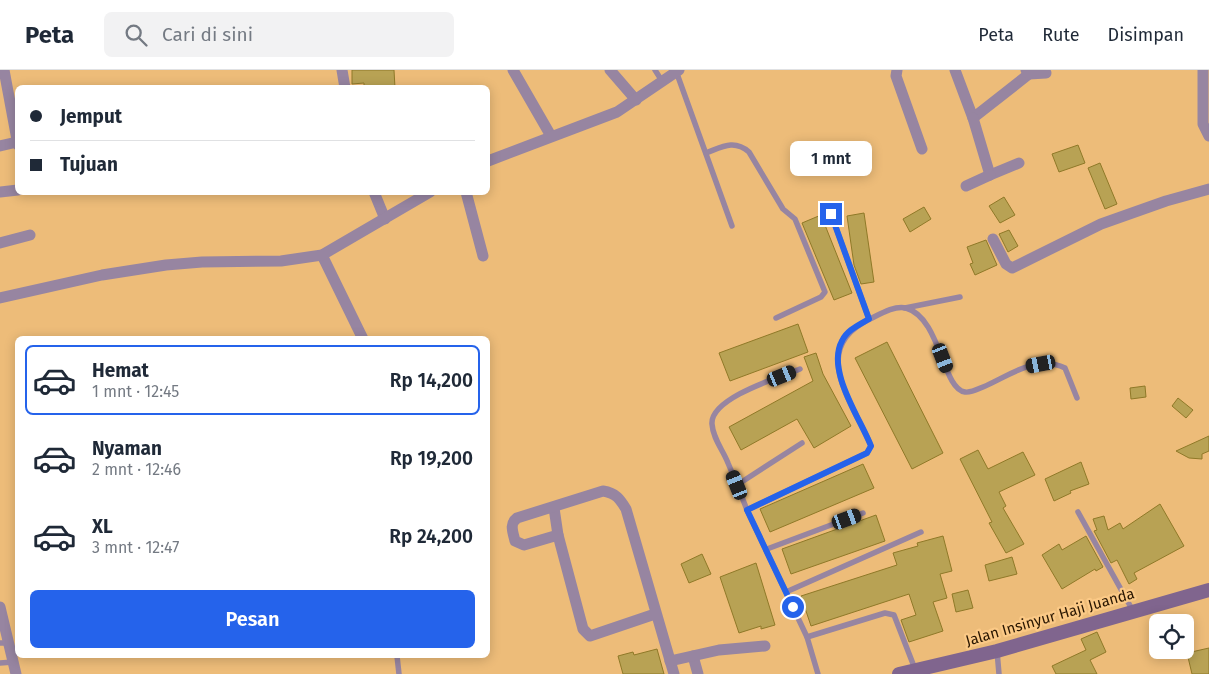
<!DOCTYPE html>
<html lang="id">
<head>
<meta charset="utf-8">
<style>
	body { margin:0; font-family:"Fira Sans",sans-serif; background:#f2f2f3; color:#1f2937; height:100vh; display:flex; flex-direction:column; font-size:19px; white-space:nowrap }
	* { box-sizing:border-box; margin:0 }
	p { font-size:16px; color:#747a83 }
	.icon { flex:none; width:28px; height:28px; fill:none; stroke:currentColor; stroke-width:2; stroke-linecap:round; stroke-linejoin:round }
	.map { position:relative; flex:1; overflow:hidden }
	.sheet { position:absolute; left:15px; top:266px; width:475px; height:322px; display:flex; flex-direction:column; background:#fff; border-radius:8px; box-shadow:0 2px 12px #0003 }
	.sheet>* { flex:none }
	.guide { position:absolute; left:15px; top:15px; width:475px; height:110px; border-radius:8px; box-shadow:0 2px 12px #0003; display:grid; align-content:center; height:110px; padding:0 15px; background:#fff }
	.tools { position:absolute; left:1149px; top:544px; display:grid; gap:10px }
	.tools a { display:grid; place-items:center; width:45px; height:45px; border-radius:8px; background:#fff; box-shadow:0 2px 12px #0003; font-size:25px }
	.end { position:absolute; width:22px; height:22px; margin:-11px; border:6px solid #2563eb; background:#fff; box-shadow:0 0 0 2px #fff }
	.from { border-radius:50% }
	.bubble { position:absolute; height:35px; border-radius:8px; background:#fff; box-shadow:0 2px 12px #0003; font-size:16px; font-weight:600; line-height:35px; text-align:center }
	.car { position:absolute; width:15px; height:30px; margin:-15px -8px; border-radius:6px; box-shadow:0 0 4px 1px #0007; background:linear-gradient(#222 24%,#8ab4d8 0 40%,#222 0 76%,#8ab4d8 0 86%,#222 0) }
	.guide b { display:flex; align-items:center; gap:18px; height:48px; font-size:19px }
	.guide b+b { border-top:1px solid #e0e1e3 }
	.guide i { width:12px; height:12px; background:#1f2937 }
	ul { padding:9px 0 0; list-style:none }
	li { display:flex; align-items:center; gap:15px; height:70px; margin:0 10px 8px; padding:0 5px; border:2px solid transparent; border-radius:8px }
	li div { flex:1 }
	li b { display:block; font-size:19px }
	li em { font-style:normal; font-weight:600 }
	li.active { border-color:#2563eb }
	li>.icon { width:45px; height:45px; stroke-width:1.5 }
	.action { display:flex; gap:10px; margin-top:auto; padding:10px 15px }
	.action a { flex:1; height:58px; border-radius:8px; background:#2563eb; color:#fff; font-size:20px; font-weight:600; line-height:58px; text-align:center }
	header { display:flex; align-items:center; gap:30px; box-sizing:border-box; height:70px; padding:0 25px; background:#fff; border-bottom:1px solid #e0e1e3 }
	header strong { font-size:24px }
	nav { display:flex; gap:28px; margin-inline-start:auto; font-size:18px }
	.search { width:350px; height:45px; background:#f2f2f3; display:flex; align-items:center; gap:12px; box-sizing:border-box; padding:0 18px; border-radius:8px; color:#747a83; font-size:19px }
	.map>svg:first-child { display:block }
</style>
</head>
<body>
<header>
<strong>Peta</strong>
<div class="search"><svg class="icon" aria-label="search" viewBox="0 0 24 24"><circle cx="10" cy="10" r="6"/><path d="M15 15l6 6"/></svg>Cari di sini</div>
<nav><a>Peta</a><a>Rute</a><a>Disimpan</a></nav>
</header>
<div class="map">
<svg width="1209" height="604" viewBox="0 0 1209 604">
	<rect width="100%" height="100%" fill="#edbc79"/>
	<g fill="#b8a254" stroke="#8f7928">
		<path d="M 352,0 L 394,0 L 395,18 L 364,18 L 364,13 L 352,14 Z"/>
		<path d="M 1078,75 L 1085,93 L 1059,102 L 1052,84 Z"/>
		<path d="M 1100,93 L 1117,134 L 1105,139 L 1088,98 Z"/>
		<path d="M 1004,127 L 1015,145 L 1000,153 L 989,136 Z"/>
		<path d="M 924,137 L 931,149 L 910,162 L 903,149 Z"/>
		<path d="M 864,143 L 874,212 L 861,214 L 854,195 L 847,146 Z"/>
		<path d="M 821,145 L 852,223 L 834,230 L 802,153 Z"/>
		<path d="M 1009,160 L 1018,176 L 1008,182 L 999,164 Z"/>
		<path d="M 986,170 L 997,195 L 975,205 L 970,194 L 973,193 L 967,177 Z"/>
		<path d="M 798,254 L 808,282 L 730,311 L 719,283 Z"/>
		<path d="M 887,272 L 943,383 L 912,399 L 855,288 Z"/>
		<path d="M 816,283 L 823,304 L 851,356 L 814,378 L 797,349 L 741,380 L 729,357 L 813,311 L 804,287 Z"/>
		<path d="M 1145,316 L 1146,327 L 1131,329 L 1130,318 Z"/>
		<path d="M 1178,328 L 1193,340 L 1186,348 L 1172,336 Z"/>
		<path d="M 1209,366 L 1209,381 L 1202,384 L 1202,389 L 1189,388 L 1176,381 Z"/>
		<path d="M 978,380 L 988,399 L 1023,382 L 1035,405 L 999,422 L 1006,436 L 1003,438 L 1024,474 L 1006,483 L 989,453 L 992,452 L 960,389 Z"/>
		<path d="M 1081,392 L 1089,414 L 1070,421 L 1071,423 L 1054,431 L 1045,409 Z"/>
		<path d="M 863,394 L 874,418 L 770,462 L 760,439 Z"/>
		<path d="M 1160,434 L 1184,476 L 1134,503 L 1137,509 L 1129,514 L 1117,490 L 1111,493 L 1094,461 L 1097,460 L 1093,449 L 1104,446 L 1108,460 L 1120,453 L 1123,459 Z"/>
		<path d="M 876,445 L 885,471 L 791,504 L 782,479 Z"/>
		<path d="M 943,466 L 952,501 L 940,504 L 947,528 L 933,532 L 943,561 L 909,572 L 901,550 L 916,545 L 909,524 L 811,556 L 801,526 L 897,495 L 893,483 L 918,476 L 917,473 Z"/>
		<path d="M 1086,466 L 1103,497 L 1096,501 L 1095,499 L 1062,519 L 1042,485 L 1059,474 L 1062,480 Z"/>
		<path d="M 702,484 L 711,504 L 689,513 L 681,494 Z"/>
		<path d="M 1012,487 L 1017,504 L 989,511 L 985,495 Z"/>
		<path d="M 756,493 L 775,555 L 761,559 L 761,556 L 739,563 L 720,507 Z"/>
		<path d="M 968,520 L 973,538 L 956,542 L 952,524 Z"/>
		<path d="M 1097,562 L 1106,582 L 1090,590 L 1097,604 L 1056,604 L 1052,596 L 1086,580 L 1081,569 Z"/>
		<path d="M 1209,578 L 1209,604 L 1192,604 L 1187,583 Z"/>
		<path d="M 657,579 L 664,604 L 623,604 L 618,586 L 633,582 L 634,585 Z"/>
	</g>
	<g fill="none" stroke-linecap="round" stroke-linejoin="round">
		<g stroke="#9785a1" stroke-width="5.5">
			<path d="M 655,0 L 662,11"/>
			<path d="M 676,1 L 732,156"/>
			<path d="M 706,83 C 722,77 734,69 749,82 L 783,139 L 795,149 L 825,222 L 821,227 L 776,248"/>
			<path d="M 831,144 L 869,249"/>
			<path d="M 905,238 L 960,227"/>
			<path d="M 737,415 L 802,373"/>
			<path d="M 747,440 C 741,424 735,409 728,393 C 723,380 713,369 712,354 C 710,328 780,307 800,299"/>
			<path d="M 1078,442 L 1133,541"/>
			<path d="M 767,479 L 863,443"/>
			<path d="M 786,522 L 921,462"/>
			<path d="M 807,567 L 885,543 L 894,545 L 915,599"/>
			<path d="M 0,573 L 8,573"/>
			<path d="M 997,581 L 999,604"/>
			<path d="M 397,586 L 399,604"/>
			<path d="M 0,593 L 13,592"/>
			<path d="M 818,604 L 807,567 L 747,440 L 867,383 L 871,376 L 868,369 C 848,326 811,277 870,249 C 880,244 895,235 906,238 C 941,248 942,319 965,322 C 971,323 978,319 983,317 C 1009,306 1036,284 1065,298 L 1077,328"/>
		</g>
		<g stroke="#9785a1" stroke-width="11">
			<path d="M 4,0 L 18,75"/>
			<path d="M 342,0 L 345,18"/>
			<path d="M 513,0 L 551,66"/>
			<path d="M 610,0 L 636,30"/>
			<path d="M 897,0 L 896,6 L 922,79"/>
			<path d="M 955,0 L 973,48 L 1029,4"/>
			<path d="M 1026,0 L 1029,4 L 1046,3"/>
			<path d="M 1203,0 L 1203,54 L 1209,66"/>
			<path d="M 973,48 L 990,105 L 1019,93"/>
			<path d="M 0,76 L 17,72"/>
			<path d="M 488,91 L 617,42 L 679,0"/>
			<path d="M 966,116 L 990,105"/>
			<path d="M 0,122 L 18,120"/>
			<path d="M 374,122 L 385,149"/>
			<path d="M 466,122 L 483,186"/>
			<path d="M 993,169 L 1006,194 L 1012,198 L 1101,154 L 1166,131 L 1209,119"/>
			<path d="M 0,173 L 30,165"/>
			<path d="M 322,185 L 363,269"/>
			<path d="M 0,228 L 102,205 L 166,195 L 202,192 L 281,191 L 322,185 L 430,122"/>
			<path d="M 554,438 L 558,465"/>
			<path d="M 0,537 L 16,604"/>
			<path d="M 655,544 L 590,566 L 583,559 L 558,465 L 524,475 L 515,471 C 513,462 509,454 517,448 L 603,421 C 616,423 620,429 626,439 L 674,604"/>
			<path d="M 693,586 L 698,604"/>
			<path d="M 670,591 L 719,580 L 765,576"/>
		</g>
		<path stroke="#80658e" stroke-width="14" d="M 899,604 L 997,581 L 1209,520"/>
	</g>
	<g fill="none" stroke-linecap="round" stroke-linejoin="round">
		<path stroke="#2563eb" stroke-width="6" d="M 793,537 L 747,440 L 867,383 L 871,376 C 860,348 826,300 842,271 C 847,260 859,255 869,249 L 831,144"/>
	</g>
	<g text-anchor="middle" stroke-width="4.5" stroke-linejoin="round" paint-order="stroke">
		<g font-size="15" fill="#291600" stroke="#fbc986">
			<text transform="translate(1050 547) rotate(-16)" y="5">Jalan Insinyur Haji Juanda</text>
		</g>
	</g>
</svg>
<div class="tools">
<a><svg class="icon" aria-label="locate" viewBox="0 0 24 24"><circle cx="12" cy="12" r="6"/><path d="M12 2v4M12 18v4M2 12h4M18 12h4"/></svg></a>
</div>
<i class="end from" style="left:793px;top:537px"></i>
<i class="end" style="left:831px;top:144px"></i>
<div class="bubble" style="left:790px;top:71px;width:82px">1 mnt</div>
<i class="car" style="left:943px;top:288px;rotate:159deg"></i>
<i class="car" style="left:1041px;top:294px;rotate:259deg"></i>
<i class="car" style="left:782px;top:306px;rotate:68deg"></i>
<i class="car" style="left:737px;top:415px;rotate:338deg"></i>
<i class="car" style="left:847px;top:449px;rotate:70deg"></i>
<div class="guide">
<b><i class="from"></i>Jemput</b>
<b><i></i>Tujuan</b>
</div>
<section class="sheet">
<ul>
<li class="active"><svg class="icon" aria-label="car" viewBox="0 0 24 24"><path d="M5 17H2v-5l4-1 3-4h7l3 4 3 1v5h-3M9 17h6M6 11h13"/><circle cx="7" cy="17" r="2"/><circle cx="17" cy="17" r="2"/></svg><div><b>Hemat</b><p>1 mnt · 12:45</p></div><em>Rp 14,200</em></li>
<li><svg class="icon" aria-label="car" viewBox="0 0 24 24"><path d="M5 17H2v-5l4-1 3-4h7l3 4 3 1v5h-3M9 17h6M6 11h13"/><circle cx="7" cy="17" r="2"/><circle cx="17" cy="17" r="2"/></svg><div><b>Nyaman</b><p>2 mnt · 12:46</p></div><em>Rp 19,200</em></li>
<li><svg class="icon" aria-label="car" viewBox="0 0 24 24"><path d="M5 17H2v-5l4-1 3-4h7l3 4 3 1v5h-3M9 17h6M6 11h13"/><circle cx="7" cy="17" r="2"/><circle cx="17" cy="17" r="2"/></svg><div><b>XL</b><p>3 mnt · 12:47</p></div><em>Rp 24,200</em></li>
</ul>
<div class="action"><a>Pesan</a></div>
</section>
</div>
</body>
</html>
